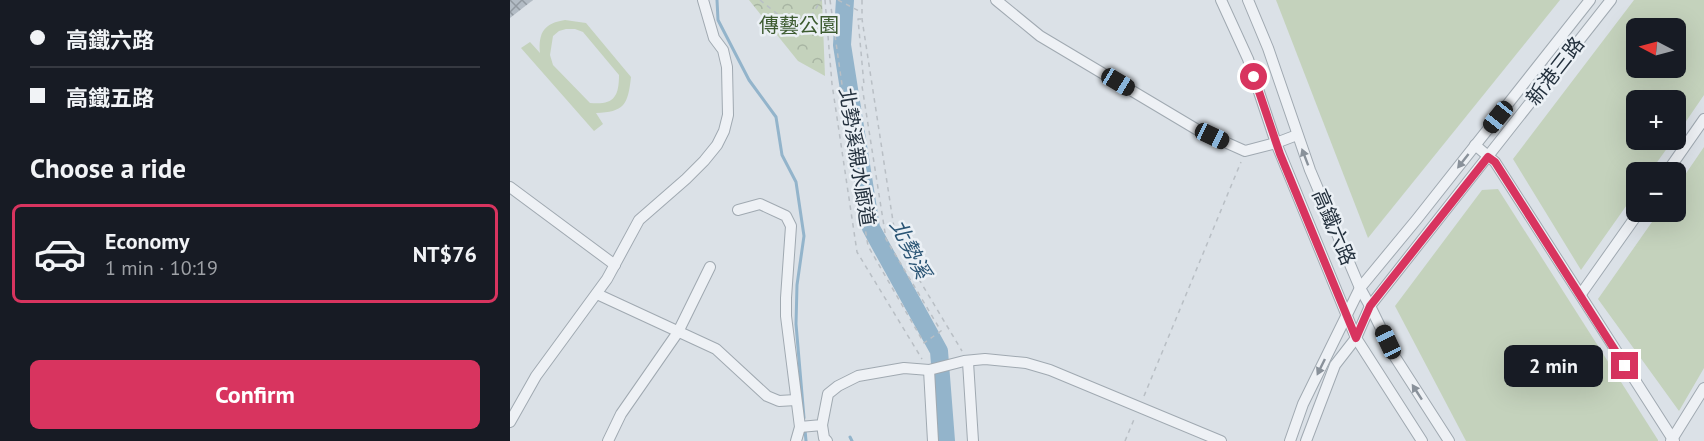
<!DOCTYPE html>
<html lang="en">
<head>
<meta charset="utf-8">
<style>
	body { margin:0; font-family:"PT Sans","Noto Sans TC",sans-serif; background:#20242c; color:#f1f3f6; height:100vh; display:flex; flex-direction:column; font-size:22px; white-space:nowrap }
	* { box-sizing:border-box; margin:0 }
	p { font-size:20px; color:#9ea1a6 }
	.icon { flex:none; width:33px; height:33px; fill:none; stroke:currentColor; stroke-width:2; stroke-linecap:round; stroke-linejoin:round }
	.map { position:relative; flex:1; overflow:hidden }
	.details { display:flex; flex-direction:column; background:#171b24; width:510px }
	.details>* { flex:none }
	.top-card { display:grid; align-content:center; height:132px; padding:0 30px; background:#171b24 }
	.needle { width:39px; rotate:276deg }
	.fabs { position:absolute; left:1116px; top:18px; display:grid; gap:12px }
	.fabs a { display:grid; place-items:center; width:60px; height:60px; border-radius:9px; background:#171b24; box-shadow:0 6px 24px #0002; font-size:30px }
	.end { position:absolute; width:27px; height:27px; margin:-14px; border:8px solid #d8345f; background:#fff; box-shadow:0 0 0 3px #fff }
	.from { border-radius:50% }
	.bubble { position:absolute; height:42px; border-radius:9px; background:#171b24; box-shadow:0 6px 24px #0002; font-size:20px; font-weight:800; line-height:42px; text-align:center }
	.car { position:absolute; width:18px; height:36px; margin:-18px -9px; border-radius:8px; box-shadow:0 0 4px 2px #0007; background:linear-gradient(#222 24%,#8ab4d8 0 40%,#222 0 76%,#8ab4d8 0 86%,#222 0) }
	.top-card b { display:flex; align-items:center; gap:21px; height:57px; font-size:22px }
	.top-card b+b { border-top:2px solid #363941 }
	.top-card i { width:15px; height:15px; background:#f1f3f6 }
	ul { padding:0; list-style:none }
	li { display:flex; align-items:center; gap:18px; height:99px; margin:0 12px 9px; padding:0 18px; border:3px solid #363941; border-radius:9px }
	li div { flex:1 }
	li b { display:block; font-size:22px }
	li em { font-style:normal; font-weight:800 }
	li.selected { border-color:#d8345f }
	li>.icon { width:54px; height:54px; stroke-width:1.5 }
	h2 { padding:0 30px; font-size:27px; line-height:72px }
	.action { display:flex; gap:12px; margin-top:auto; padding:12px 30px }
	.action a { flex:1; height:69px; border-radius:9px; background:#d8345f; color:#fff; font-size:24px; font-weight:800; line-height:69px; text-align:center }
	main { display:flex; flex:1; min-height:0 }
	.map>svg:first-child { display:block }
</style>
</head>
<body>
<main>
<section class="details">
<div class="top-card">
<b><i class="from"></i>高鐵六路</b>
<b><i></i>高鐵五路</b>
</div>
<h2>Choose a ride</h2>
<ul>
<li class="selected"><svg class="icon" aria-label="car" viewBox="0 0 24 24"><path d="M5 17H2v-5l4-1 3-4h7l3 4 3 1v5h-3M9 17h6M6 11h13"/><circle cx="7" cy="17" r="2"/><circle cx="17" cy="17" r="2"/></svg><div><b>Economy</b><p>1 min · 10:19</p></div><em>NT$76</em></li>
</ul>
<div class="action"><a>Confirm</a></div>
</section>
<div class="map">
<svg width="1194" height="441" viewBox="0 0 1194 441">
	<defs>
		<pattern id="park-crowns" width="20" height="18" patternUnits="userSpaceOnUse" patternTransform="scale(1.5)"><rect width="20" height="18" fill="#c4d2bc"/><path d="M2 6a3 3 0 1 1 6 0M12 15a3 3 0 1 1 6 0" fill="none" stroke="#a8b5a3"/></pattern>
		<pattern id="building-cross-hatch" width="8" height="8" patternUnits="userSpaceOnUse" patternTransform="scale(1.5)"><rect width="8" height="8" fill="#b2bbc4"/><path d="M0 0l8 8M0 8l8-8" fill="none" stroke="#9199a1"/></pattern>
	</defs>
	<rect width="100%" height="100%" fill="#dbe1e7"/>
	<g fill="#c4d2bc" fill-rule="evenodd">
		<path d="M 766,0 L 1050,0 L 858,238 Z"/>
		<path d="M 1124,0 L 1194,0 L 1194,95 L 1166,136 L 1166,100 L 1126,100 L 1126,140 L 1163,140 L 1140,172 L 1126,172 L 1126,192 L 1071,270 L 1003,159 ZM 1166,28 L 1166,68 L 1126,68 L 1126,28 Z"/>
		<path d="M 55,20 L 76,23 L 121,77 C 118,105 114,112 86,113 L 93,124 L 84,131 L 11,48 L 20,42 L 30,53 C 28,32 35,23 55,20 ZM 56,29 L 65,29 L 73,32 L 109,75 C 109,98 103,105 80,103 L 43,65 L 40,55 L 43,36 L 49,31 Z"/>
		<path d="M 1194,147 L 1194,368 L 1169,411 L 1088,299 L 1149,212 L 1166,212 L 1166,188 Z"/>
		<path d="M 988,189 L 1148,440 L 1148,441 L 956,441 L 885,306 L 972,190 Z"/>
	</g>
	<path fill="url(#park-crowns)" d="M 239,0 L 312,0 L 315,76 L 288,61 Z"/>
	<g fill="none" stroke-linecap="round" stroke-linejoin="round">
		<g stroke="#93b4cb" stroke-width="3">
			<path d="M 207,0 L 208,20 L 239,80 L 266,117 L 272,155 L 286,182 L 294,236 L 287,285 L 286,324 L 294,418"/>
			<path d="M 295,430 L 296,441"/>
			<path d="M 340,437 L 342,441"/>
		</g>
		<path stroke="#93b4cb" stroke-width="18" d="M 335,0 L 332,45 L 361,228 L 429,351 L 436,441"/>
	</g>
	<path fill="url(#building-cross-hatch)" d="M 0,0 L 23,0 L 0,18 Z"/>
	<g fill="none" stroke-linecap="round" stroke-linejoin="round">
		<g stroke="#a0a9b1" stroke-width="12">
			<g id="minor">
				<path d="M 486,0 L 530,36 L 686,129 L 735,151 L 766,143 L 787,135"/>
				<path d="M 711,0 L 738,59 L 766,143 L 846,338 L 912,441"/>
				<path d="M 738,0 L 758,48 L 800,170 L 850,288 L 860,306 L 885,357 L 939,441"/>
				<path d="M 965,145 L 985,162 L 1164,441"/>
				<path d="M 1157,172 L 1194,119"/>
				<path d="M 0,187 L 105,265"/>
				<path d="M 228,210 L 250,204 L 276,216 L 281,226 L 276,298 L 276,316 L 290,427 L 286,441"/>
				<path d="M 87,294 L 206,349 L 257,396 L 269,401 L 286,400"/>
				<path d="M 1071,294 L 1129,212"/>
				<path d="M 458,362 L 463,441"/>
				<path d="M 419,370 L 423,441"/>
				<path d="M 0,422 L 26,376 L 97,279 L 129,220 L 176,179 L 194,161 L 207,145 L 214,131 L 218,115 L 217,67 L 213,50 L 204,38 L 193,0"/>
				<path d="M 312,425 L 314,438 L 317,441"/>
				<path d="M 290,427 L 312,425 L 318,394 L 328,386 L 348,376 L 394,368 L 419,370 L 454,361 L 475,359 L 516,363 L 540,370 L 711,441"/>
				<path d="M 98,441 L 111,414 L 168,332 L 200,267"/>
				<path d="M 780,441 L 793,404 L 850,288 L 907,219 L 1080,0"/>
				<path d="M 796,441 L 825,365 L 846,338 L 860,306 L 1101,0"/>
				<path d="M 1161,441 L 1194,388"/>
			</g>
		</g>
		<g stroke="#b9bfc5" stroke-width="1.5" stroke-dasharray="4.5 4.5" stroke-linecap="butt">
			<path d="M 250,0 L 291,33 L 311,0"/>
			<path d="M 315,0 L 322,84 L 347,252 L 412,359"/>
			<path d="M 320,0 L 336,113 L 358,246 L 414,343 L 431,331 L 376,239 L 352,86 L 354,85 L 348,19 L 352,19"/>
			<path d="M 328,0 L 351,12"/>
			<path d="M 352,0 L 352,19 L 386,241 L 452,351"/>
			<path d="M 634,396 L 731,162"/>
			<path d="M 615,441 L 625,417"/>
		</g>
		<use href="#minor" stroke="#eef1f5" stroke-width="10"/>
	</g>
	<defs><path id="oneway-solid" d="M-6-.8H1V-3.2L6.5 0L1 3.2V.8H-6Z" transform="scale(1.5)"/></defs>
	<g fill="#89919a">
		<use href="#oneway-solid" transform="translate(795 157) rotate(-111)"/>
		<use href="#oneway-solid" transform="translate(953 161) rotate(128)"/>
		<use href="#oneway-solid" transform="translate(811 367) rotate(116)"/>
		<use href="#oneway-solid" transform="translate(907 392) rotate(-123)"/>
	</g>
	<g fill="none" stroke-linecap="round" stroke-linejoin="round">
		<path stroke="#d8345f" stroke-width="8" d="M 744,77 L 770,154 L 846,338 L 860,306 L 978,157 L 985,162 L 1115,366"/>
	</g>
	<g text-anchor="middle" stroke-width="5" stroke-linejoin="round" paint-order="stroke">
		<g font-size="20" fill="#3d5b30" stroke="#ebf0f5">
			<text x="289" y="32">傳藝公園</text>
		</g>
		<g font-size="20" fill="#24313e" stroke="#ebf0f5">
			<text transform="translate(1045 71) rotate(-52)" y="7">新港三路</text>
			<text transform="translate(347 157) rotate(81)" y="7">北勢溪親水廊道</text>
			<text transform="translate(824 227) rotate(67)" y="7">高鐵六路</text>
		</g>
		<g font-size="21" font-style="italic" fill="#2b5575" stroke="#ebf0f5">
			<text transform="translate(400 249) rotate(63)" y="7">北勢溪</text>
		</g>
	</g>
</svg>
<div class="fabs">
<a><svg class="needle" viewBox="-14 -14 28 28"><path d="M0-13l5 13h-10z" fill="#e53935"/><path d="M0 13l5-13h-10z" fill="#9ea1a6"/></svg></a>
<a>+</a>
<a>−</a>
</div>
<i class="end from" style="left:744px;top:77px"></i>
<i class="end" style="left:1115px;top:366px"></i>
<div class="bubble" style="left:994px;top:345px;width:99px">2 min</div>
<i class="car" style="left:608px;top:82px;rotate:121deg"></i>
<i class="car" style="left:988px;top:117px;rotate:219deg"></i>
<i class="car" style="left:702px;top:136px;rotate:115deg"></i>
<i class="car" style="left:878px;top:342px;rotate:335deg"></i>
</div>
</main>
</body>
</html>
